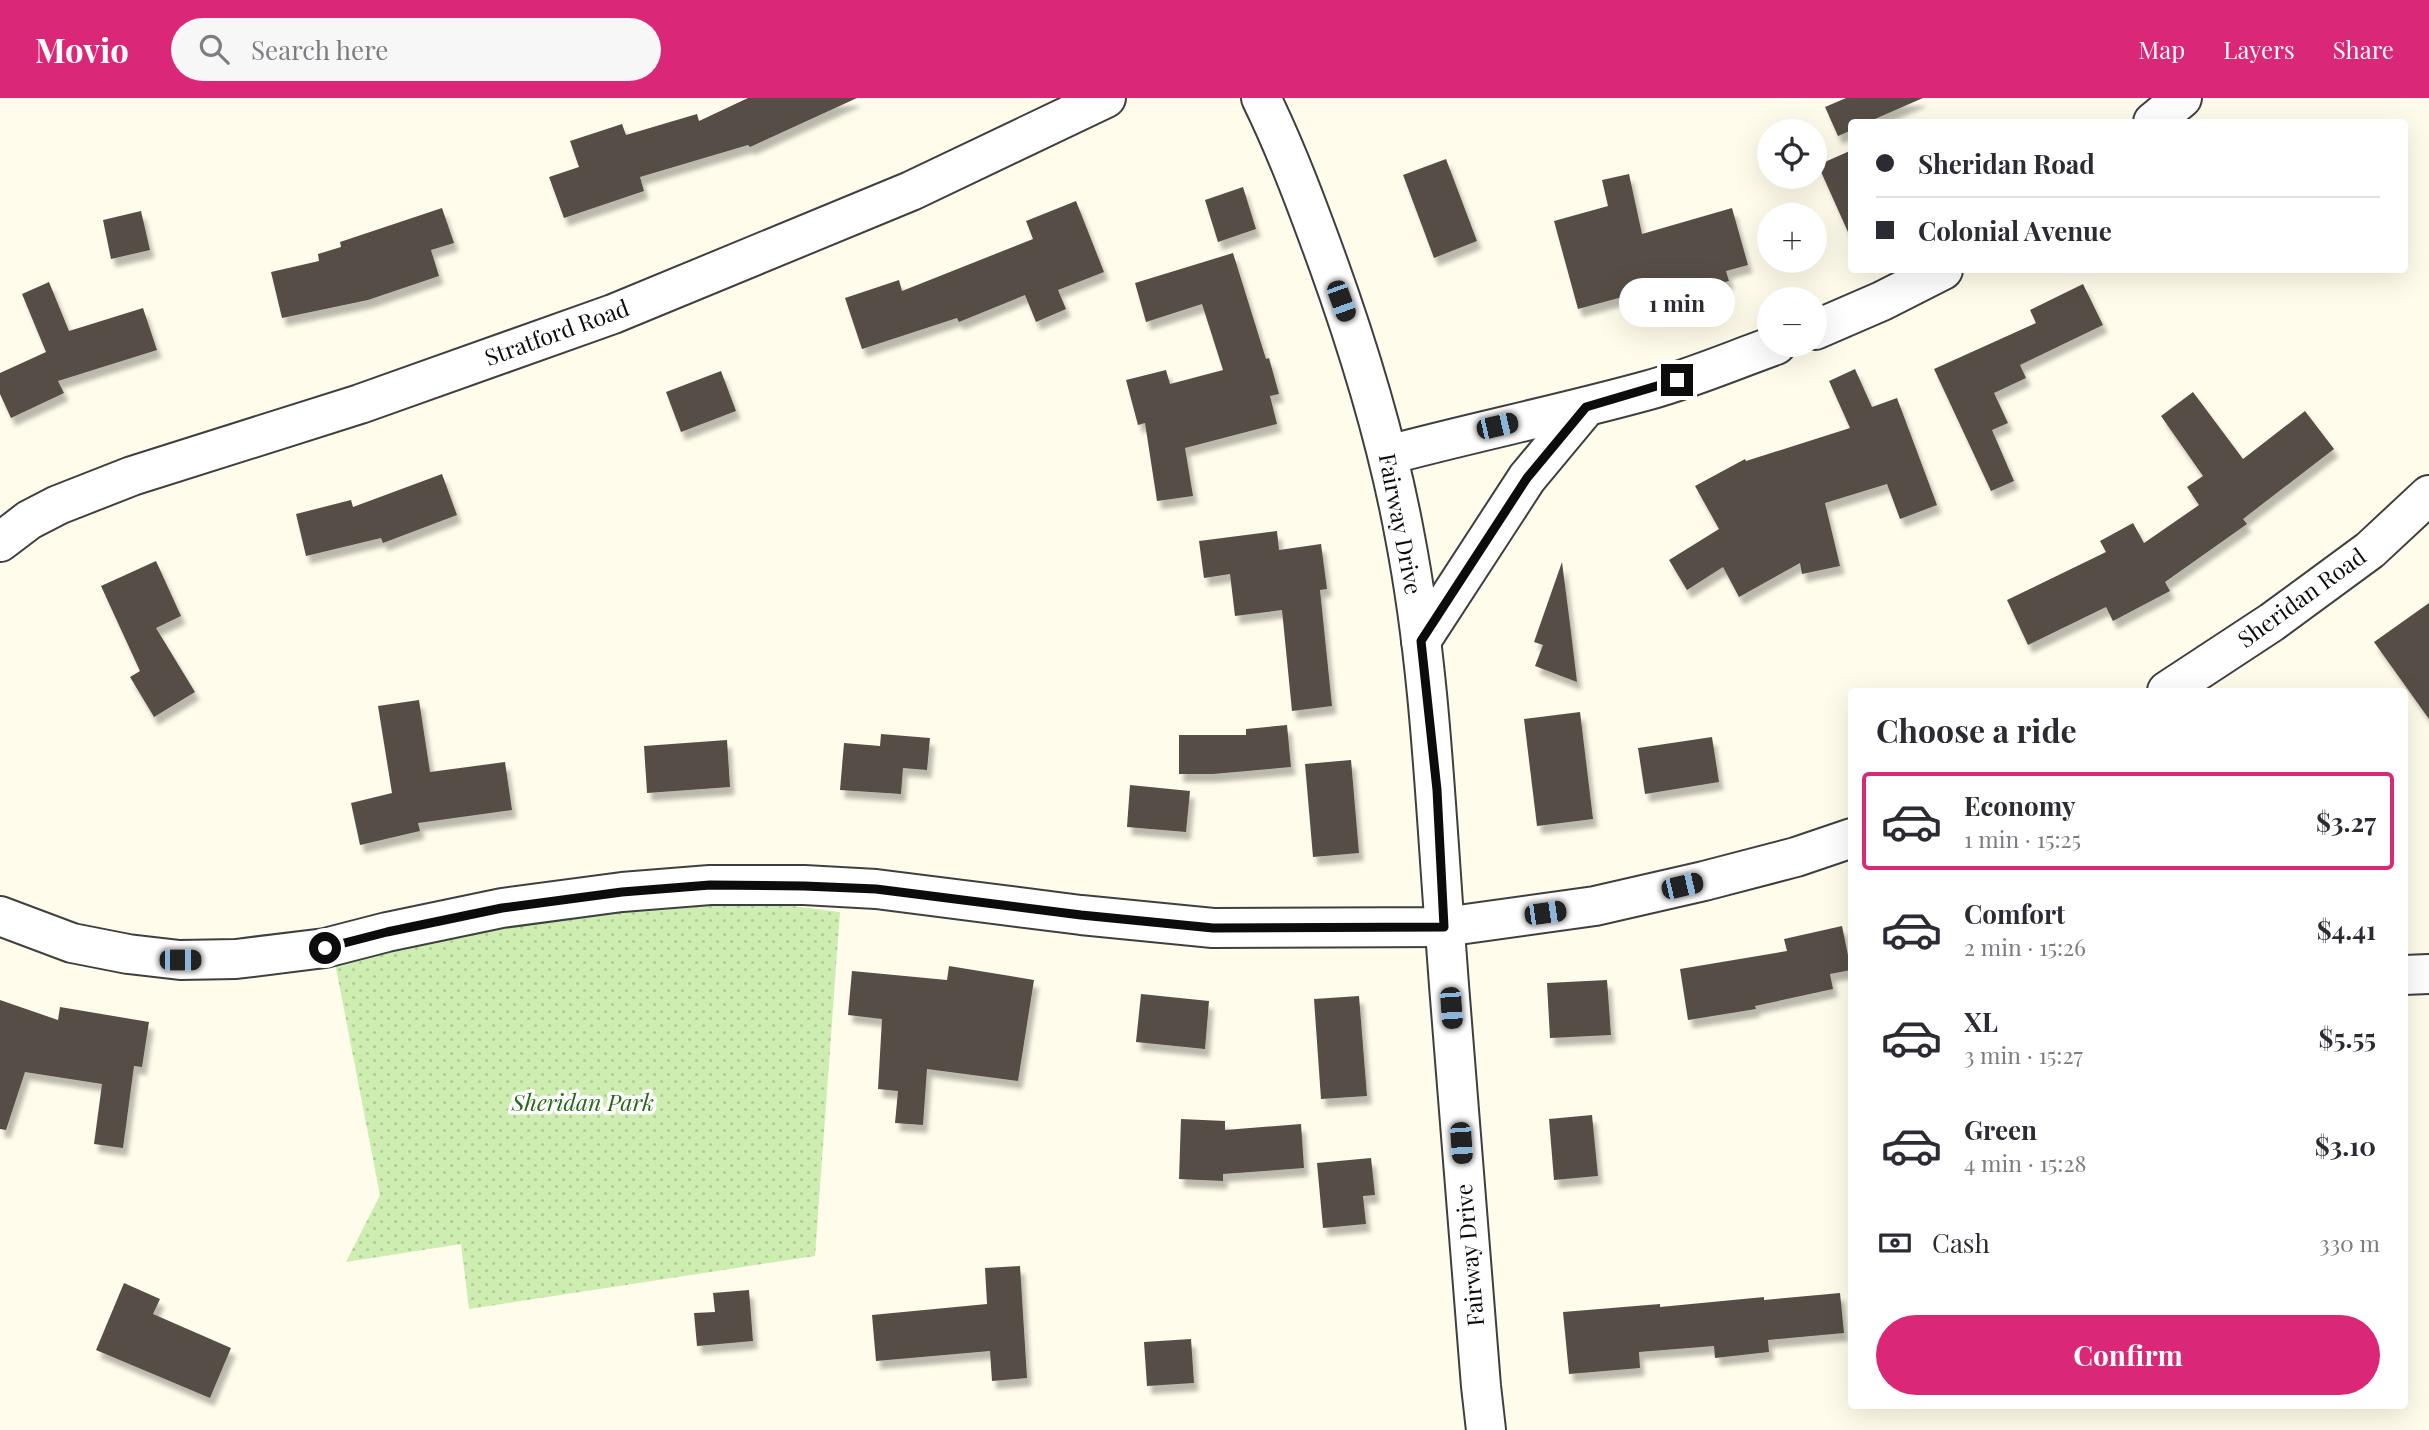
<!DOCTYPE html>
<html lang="en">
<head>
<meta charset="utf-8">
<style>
	body { margin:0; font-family:"Playfair Display",serif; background:#f7f7f7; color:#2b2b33; height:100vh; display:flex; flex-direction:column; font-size:26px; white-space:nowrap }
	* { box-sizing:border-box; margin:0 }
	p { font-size:23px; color:#7c7c81 }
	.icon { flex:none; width:38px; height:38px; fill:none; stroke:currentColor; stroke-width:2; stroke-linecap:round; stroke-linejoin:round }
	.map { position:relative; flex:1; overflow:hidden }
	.side { position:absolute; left:1848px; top:590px; width:560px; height:721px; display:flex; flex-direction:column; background:#fff; border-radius:7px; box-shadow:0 7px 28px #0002 }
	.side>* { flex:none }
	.banner { position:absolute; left:1848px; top:21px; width:560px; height:154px; border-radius:7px; box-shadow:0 7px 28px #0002; display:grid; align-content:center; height:154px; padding:0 28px; background:#fff }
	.tools { position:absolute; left:1757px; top:21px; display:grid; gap:14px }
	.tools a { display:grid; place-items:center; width:70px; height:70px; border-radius:50%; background:#fff; box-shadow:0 7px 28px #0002; font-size:35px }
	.end { position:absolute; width:32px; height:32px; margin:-16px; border:9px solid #0c0c0c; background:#fff; box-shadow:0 0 0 4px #fff }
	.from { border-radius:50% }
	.bubble { position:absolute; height:49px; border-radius:24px; background:#fff; box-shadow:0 7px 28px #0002; font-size:23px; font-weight:700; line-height:49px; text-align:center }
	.car { position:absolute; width:21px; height:42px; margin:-21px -10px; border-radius:9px; box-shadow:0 0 5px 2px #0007; background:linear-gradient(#222 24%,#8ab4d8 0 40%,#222 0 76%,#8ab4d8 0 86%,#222 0) }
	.banner b { display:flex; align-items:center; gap:24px; height:66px; font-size:26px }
	.banner b+b { border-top:2px solid #e1e1e2 }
	.banner i { width:18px; height:18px; background:#2b2b33 }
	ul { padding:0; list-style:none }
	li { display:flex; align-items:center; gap:21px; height:98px; margin:0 14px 10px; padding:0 14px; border:4px solid transparent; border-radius:7px }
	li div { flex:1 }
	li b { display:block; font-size:26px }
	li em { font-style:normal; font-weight:700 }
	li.selected { border-color:#db2777 }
	li>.icon { width:63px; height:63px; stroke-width:1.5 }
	h2 { padding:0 28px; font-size:32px; line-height:84px }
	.pay { display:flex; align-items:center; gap:18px; height:77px; padding:0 28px; font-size:26px }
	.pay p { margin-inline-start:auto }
	.primary-button { display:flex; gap:14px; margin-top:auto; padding:14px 28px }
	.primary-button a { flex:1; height:80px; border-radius:42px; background:#db2777; color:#fff; font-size:28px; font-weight:700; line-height:80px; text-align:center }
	header { display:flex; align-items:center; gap:42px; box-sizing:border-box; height:98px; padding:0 35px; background:#db2777; color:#fff }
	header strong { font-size:33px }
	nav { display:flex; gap:38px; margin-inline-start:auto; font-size:24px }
	.search { width:490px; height:63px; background:#f7f7f7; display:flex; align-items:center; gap:18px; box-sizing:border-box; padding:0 24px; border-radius:38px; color:#7c7c81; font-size:26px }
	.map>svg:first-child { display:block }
</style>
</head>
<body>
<header>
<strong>Movio</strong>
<div class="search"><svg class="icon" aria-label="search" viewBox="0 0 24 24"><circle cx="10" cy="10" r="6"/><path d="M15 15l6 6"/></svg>Search here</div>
<nav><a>Map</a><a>Layers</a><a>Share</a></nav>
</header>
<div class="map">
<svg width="2429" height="1332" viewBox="0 0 2429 1332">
	<defs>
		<pattern id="park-dots" width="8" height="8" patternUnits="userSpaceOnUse" patternTransform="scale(1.75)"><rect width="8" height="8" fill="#cdeeb0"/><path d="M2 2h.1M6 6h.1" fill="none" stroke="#afcb96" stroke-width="1.8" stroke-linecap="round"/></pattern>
		<filter id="shadow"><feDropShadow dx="4.5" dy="8" stdDeviation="2" flood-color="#0004"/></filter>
	</defs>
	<rect width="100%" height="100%" fill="#fffceb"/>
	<path fill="url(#park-dots)" d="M 777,806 L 840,814 L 815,1158 L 469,1211 L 461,1146 L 346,1164 L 380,1097 L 335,865 L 511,826 L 654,808 Z"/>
	<g fill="#564e47" filter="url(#shadow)">
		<path d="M 748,0 L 857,0 L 750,49 L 748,47 L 640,79 L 644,93 L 564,120 L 549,79 L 579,69 L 570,43 L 622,26 L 626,37 L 697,16 L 699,23 Z"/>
		<path d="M 1846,0 L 1923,0 L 1868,24 L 1852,24 L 1852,32 L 1838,38 L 1825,9 Z"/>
		<path d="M 1852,52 L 1852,143 L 1818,67 Z"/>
		<path d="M 1446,61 L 1477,143 L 1434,160 L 1403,77 Z"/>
		<path d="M 1629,76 L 1642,136 L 1732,110 L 1748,167 L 1726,173 L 1729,183 L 1700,191 L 1697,182 L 1668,190 L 1667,187 L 1578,211 L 1554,123 L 1608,108 L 1602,82 Z"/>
		<path d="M 1243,89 L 1256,131 L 1218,144 L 1205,102 Z"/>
		<path d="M 1076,103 L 1104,174 L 1058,192 L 1066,211 L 1036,224 L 1025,197 L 959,224 L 957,220 L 862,251 L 845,200 L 899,182 L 902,193 L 1033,141 L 1026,123 Z"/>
		<path d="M 442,110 L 454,145 L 431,152 L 439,178 L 368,202 L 282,220 L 271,174 L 319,163 L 318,156 L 341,149 L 340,144 Z"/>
		<path d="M 141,113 L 150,152 L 111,161 L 103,122 Z"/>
		<path d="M 1233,155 L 1266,261 L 1269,260 L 1279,296 L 1270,298 L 1277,326 L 1185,350 L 1193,398 L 1157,403 L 1145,325 L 1138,327 L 1126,282 L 1166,272 L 1170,286 L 1223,272 L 1202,206 L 1146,224 L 1135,185 Z"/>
		<path d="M 49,184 L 69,233 L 143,210 L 157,252 L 58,283 L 64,295 L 11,320 L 0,296 L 0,275 L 46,254 L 22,196 Z"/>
		<path d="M 2083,186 L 2103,227 L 2020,267 L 2026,280 L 1994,295 L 2008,325 L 1992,332 L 2014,383 L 1991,393 L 1934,271 L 2036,225 L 2030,212 Z"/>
		<path d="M 1855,271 L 1872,309 L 1897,300 L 1937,407 L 1900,421 L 1887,386 L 1825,405 L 1840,468 L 1802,476 L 1800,465 L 1739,499 L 1723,469 L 1687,492 L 1669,462 L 1719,431 L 1695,388 L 1745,361 L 1746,363 L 1850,330 L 1829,283 Z"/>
		<path d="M 721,273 L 736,313 L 681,334 L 666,294 Z"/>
		<path d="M 2193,294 L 2243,361 L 2305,313 L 2334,351 L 2243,421 L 2247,426 L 2165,484 L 2170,493 L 2113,523 L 2106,509 L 2028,547 L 2007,502 L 2106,454 L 2100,443 L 2133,425 L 2144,445 L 2199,407 L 2187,389 L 2203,378 L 2161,318 Z"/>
		<path d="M 442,376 L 457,417 L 383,445 L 381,440 L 306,458 L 296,416 L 351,402 L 353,409 Z"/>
		<path d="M 1277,433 L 1279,452 L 1321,446 L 1327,491 L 1320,492 L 1332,608 L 1292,613 L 1282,512 L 1235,518 L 1230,476 L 1204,480 L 1199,443 Z"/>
		<path d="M 156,463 L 181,518 L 156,530 L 195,594 L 154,619 L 130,579 L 140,573 L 101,488 Z"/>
		<path d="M 1562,464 L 1571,534 L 1577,584 L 1535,568 L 1543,547 L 1534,544 Z"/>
		<path d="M 2429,505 L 2429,621 L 2374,544 Z"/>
		<path d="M 419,602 L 430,674 L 505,664 L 512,712 L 418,725 L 420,733 L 360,747 L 351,705 L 392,695 L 378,608 Z"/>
		<path d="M 1580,614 L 1593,721 L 1537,728 L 1524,621 Z"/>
		<path d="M 1287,627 L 1291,669 L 1213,676 L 1179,676 L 1179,637 L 1246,637 L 1246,631 Z"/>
		<path d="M 881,636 L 930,640 L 927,672 L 903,670 L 901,696 L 840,692 L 844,645 L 880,648 Z"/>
		<path d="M 1712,639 L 1719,684 L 1645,696 L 1638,650 Z"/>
		<path d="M 727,642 L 730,689 L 647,695 L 644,648 Z"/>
		<path d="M 1351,662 L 1359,755 L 1313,759 L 1305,666 Z"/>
		<path d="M 1130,687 L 1190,693 L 1186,734 L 1127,729 Z"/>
		<path d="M 1842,828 L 1851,872 L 1830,876 L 1833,891 L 1755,908 L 1756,911 L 1688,922 L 1680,871 L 1787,853 L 1784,841 Z"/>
		<path d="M 949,868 L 1034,882 L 1018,983 L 927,971 L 923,1027 L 895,1025 L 898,993 L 878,991 L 882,921 L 848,917 L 852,873 L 947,882 Z"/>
		<path d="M 1607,882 L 1611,937 L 1550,940 L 1547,885 Z"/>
		<path d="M 1141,896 L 1209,903 L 1205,951 L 1136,944 Z"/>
		<path d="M 1359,898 L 1367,998 L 1321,1001 L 1314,901 Z"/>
		<path d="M 0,902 L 58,922 L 60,909 L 149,924 L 142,969 L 134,968 L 123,1050 L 94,1046 L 102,986 L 25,974 L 6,1032 L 0,1031 Z"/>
		<path d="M 1592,1017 L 1598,1078 L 1554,1082 L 1549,1021 Z"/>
		<path d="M 1181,1021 L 1225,1023 L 1225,1032 L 1301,1026 L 1304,1070 L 1223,1076 L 1223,1083 L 1179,1081 Z"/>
		<path d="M 1371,1060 L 1375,1097 L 1363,1098 L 1366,1126 L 1323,1130 L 1317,1065 Z"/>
		<path d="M 1020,1168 L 1027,1280 L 992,1283 L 990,1253 L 876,1263 L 872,1217 L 987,1206 L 985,1170 Z"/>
		<path d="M 124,1185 L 160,1201 L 153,1216 L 231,1250 L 210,1300 L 96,1252 Z"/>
		<path d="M 749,1192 L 753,1243 L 697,1248 L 694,1215 L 715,1214 L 713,1195 Z"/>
		<path d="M 1840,1195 L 1844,1235 L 1768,1242 L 1769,1254 L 1715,1260 L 1714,1248 L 1639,1254 L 1640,1270 L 1569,1276 L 1563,1214 L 1660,1206 L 1660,1209 L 1764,1199 L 1764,1202 Z"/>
		<path d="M 1191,1241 L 1194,1285 L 1147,1288 L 1144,1244 Z"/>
	</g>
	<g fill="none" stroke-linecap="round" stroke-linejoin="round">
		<g stroke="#3f3f3f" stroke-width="42">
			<g id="minor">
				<path d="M 1261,0 C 1287,53 1308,110 1328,165 C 1360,254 1388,346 1405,439 C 1430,569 1435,702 1445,833 C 1456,985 1469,1137 1481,1288 L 1486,1332"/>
				<path d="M 2153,24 L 2182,0"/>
				<path d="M 1815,232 L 1882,203 L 1943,172"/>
				<path d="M 1388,357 C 1474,334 1562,316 1649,292 C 1692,280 1734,262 1776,247"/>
				<path d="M 0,444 L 29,422 L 58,407 L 132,378 L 360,306 L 613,216 L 911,93 L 1106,0"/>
				<path d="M 1421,543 L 1527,380 L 1586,309"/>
				<path d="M 2167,593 L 2272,524 L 2370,452 L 2429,397"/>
				<path d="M 0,818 L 72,845 L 128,856 L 180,862 L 236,861 L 325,850 L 387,834 L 502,810 L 622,794 L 710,787 L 804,787 L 876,791 L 1081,817 L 1213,830 L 1444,829 L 1595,808 L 1704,783 L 1796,759 L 1852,740"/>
				<path d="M 2404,877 L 2429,876"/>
			</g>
		</g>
		<use href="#minor" stroke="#fff" stroke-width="38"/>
	</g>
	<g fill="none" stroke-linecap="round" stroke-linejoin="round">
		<path stroke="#0c0c0c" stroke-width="9" d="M 325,850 L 387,834 L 502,810 L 622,794 L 710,787 L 804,788 L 876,791 L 1081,817 L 1213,830 L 1444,829 L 1437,692 L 1421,543 L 1527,380 L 1586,309 L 1677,282"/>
	</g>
	<g text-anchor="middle" stroke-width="7" stroke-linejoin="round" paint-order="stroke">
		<g font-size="23" fill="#0c0c0c" stroke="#fff">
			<text transform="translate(557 235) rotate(-20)" y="8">Stratford Road</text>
			<text transform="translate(1400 426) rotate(79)" y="8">Fairway Drive</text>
			<text transform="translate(2302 500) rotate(-36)" y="8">Sheridan Road</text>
			<text transform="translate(1470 1157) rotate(-95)" y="8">Fairway Drive</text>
		</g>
		<g font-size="23" font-style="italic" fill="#236a16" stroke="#fff">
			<text x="583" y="1013">Sheridan Park</text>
		</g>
	</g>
</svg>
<div class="tools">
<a><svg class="icon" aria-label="locate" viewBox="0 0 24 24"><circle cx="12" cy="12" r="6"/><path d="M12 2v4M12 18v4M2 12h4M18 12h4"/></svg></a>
<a>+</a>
<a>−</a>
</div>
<i class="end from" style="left:325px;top:850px"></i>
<i class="end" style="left:1677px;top:282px"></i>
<div class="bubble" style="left:1619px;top:180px;width:116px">1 min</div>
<i class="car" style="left:1341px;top:203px;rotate:160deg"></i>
<i class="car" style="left:1497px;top:328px;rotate:77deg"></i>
<i class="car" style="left:1682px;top:788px;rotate:77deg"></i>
<i class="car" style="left:1545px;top:815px;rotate:82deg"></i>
<i class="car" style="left:180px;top:862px;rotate:90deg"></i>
<i class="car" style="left:1451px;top:910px;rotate:176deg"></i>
<i class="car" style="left:1461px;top:1045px;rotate:176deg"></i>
<div class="banner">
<b><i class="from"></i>Sheridan Road</b>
<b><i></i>Colonial Avenue</b>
</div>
<section class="side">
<h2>Choose a ride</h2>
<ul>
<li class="selected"><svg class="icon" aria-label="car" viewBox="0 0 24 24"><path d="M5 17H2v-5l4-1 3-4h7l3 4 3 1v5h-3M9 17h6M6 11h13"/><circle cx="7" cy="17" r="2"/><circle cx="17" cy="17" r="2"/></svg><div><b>Economy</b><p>1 min · 15:25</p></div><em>$3.27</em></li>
<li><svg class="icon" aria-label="car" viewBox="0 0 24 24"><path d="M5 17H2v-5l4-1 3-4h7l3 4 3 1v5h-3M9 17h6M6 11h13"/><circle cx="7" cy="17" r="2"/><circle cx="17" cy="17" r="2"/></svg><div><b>Comfort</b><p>2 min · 15:26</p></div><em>$4.41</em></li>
<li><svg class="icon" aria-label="car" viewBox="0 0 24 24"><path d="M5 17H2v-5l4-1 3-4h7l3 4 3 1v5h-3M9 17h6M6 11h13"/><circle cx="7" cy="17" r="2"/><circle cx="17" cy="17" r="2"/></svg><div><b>XL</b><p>3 min · 15:27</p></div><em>$5.55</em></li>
<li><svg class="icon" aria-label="car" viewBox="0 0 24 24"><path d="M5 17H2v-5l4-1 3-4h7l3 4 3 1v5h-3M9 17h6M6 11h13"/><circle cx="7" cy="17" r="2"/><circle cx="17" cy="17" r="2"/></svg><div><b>Green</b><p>4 min · 15:28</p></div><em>$3.10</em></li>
</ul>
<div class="pay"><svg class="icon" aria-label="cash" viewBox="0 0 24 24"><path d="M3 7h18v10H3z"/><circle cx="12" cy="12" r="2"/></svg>Cash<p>330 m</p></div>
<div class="primary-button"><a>Confirm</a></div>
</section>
</div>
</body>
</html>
